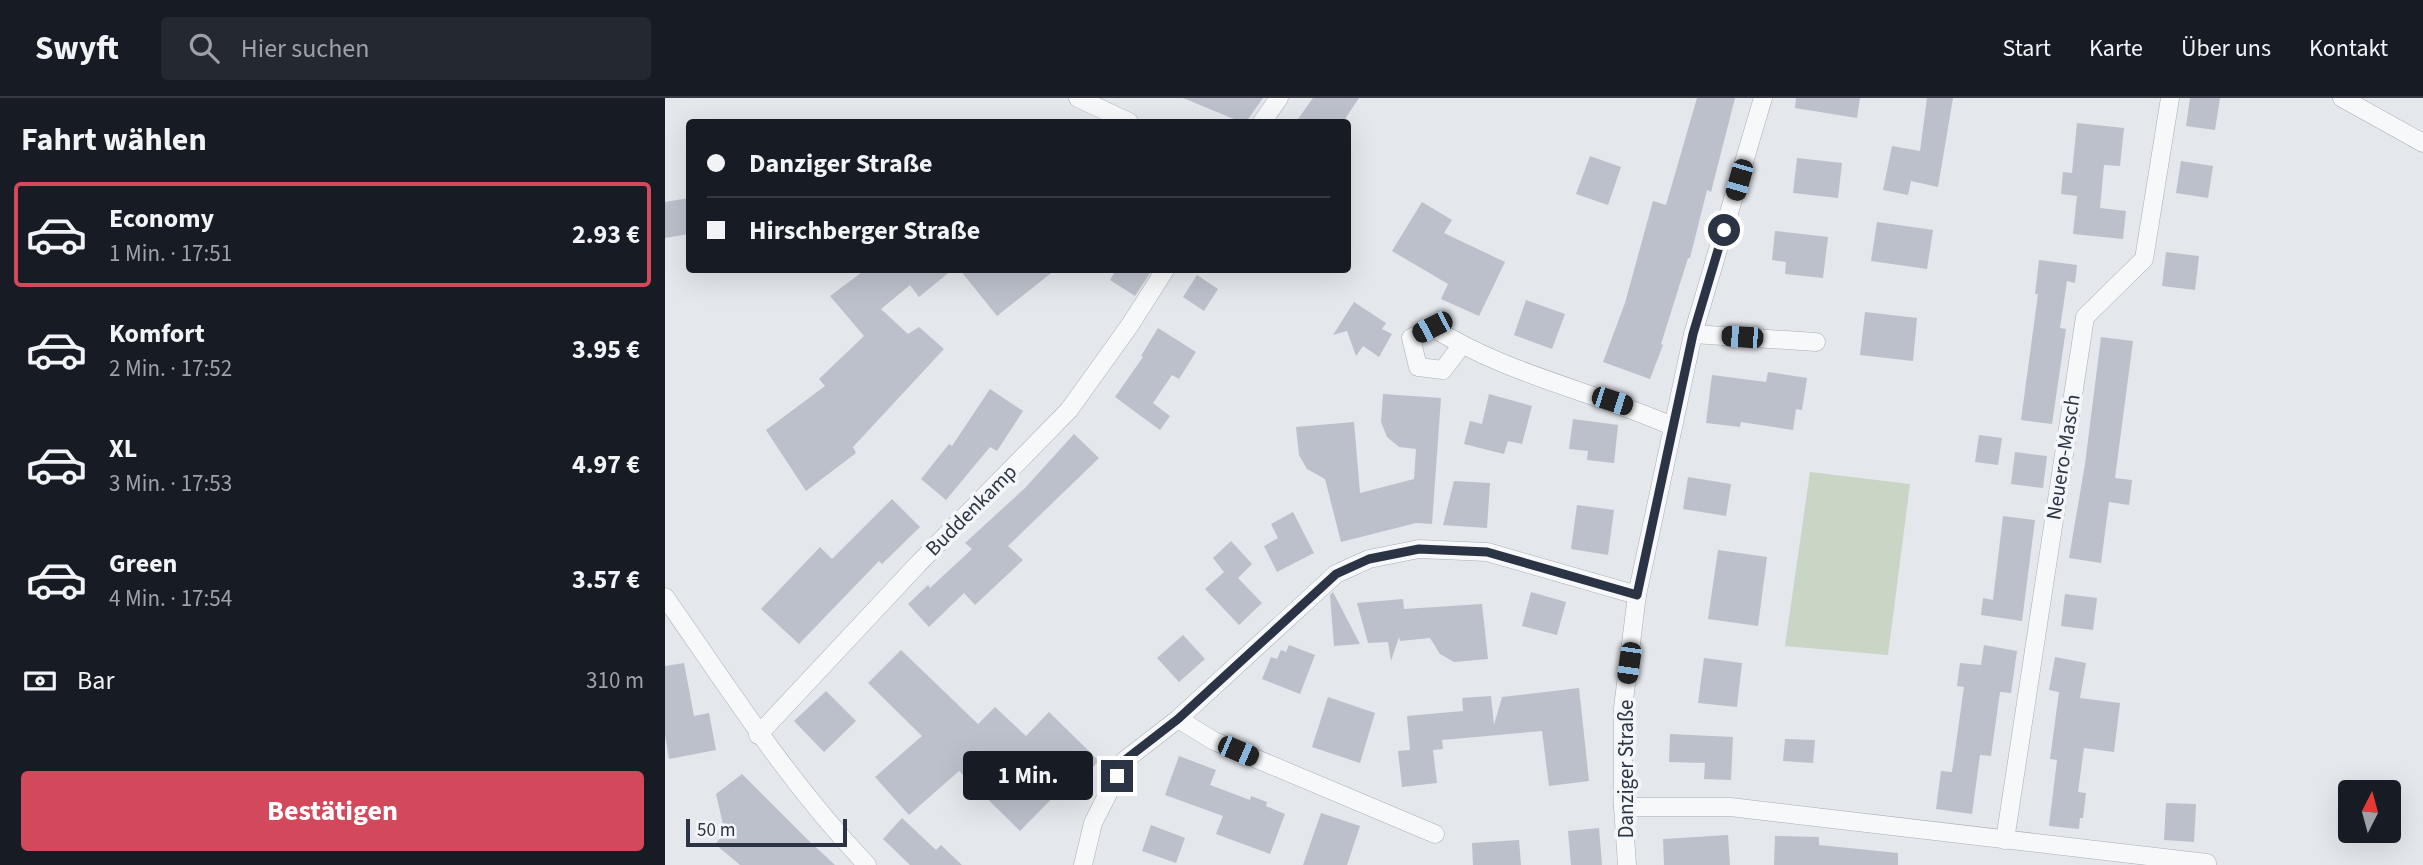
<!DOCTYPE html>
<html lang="de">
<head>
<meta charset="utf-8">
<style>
	body { margin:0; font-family:"Source Sans 3",sans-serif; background:#242831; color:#f1f3f6; height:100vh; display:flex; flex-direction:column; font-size:26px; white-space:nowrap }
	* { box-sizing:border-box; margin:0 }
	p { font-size:23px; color:#9ea1a6 }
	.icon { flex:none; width:38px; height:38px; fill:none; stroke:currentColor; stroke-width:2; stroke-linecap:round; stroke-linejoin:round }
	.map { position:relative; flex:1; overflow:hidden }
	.panel { display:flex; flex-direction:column; background:#171b24; width:665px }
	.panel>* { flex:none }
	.guide { position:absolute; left:21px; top:21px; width:665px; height:154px; border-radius:7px; box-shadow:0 7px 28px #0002; display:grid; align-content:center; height:154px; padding:0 21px; background:#171b24 }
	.needle { width:46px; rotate:6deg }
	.tools { position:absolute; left:1673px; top:682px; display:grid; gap:14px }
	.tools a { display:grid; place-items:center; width:63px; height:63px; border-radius:7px; background:#171b24; box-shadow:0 7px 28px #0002; font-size:35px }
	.scale { position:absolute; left:21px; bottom:18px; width:161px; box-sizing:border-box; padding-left:7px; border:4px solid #2b3445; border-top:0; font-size:19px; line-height:24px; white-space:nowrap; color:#2b3445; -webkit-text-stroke:5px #f4f6f9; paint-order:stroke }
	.end { position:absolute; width:32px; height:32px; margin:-16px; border:9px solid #2b3445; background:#fff; box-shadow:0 0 0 4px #fff }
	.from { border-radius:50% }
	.bubble { position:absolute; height:49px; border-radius:7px; background:#171b24; box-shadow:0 7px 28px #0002; font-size:23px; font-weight:700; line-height:49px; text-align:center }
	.car { position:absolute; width:21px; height:42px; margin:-21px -10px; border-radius:9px; box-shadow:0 0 5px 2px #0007; background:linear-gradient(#222 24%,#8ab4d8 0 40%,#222 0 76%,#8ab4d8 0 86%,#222 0) }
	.guide b { display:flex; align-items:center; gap:24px; height:66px; font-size:26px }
	.guide b+b { border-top:2px solid #363941 }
	.guide i { width:18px; height:18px; background:#f1f3f6 }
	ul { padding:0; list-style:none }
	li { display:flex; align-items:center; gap:21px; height:105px; margin:0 14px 10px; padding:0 7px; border:4px solid transparent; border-radius:7px }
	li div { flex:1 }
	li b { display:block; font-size:26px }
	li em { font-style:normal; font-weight:700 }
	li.on { border-color:#d1495b }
	li>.icon { width:63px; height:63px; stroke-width:1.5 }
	h2 { padding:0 21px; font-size:32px; line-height:84px }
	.pay { display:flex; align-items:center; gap:18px; height:77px; padding:0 21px; font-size:26px }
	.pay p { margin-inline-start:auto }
	.cta { display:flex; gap:14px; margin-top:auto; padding:14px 21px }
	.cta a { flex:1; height:80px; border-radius:7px; background:#d1495b; color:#fff; font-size:28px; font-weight:700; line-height:80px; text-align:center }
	header { display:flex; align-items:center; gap:42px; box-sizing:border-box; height:98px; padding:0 35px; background:#171b24; border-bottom:2px solid #363941 }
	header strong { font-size:33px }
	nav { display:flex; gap:38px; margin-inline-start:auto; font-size:24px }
	.search { width:490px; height:63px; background:#242831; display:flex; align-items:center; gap:18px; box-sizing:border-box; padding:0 24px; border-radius:7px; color:#9ea1a6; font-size:26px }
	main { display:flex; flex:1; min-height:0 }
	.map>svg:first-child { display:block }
</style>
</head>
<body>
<header>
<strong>Swyft</strong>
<div class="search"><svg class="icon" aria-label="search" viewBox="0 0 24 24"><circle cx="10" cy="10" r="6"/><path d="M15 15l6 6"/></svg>Hier suchen</div>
<nav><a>Start</a><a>Karte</a><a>Über uns</a><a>Kontakt</a></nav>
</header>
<main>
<section class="panel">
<h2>Fahrt wählen</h2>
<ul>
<li class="on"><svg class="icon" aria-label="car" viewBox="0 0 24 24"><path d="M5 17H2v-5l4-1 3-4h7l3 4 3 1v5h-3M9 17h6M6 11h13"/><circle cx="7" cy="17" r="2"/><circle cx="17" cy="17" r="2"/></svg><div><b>Economy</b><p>1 Min. · 17:51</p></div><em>2.93 €</em></li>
<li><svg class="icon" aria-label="car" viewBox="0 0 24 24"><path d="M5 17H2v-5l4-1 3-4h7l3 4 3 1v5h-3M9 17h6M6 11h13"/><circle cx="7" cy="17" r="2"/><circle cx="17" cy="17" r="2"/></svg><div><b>Komfort</b><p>2 Min. · 17:52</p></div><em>3.95 €</em></li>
<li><svg class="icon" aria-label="car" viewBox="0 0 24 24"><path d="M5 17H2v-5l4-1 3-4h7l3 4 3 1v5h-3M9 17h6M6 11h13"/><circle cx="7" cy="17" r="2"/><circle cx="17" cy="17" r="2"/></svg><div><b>XL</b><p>3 Min. · 17:53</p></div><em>4.97 €</em></li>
<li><svg class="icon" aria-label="car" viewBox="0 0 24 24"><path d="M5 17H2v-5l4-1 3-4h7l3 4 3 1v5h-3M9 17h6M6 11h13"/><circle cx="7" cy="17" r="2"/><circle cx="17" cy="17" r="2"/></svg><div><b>Green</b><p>4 Min. · 17:54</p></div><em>3.57 €</em></li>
</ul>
<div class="pay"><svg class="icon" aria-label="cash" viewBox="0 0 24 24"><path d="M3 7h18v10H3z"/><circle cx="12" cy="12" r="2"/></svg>Bar<p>310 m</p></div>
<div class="cta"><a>Bestätigen</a></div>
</section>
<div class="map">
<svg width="1758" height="767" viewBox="0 0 1758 767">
	<rect width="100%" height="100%" fill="#e4e7ec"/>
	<path fill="#c9d6c5" d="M 1145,374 L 1245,386 L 1223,557 L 1120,548 Z"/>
	<g fill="#bbc0ca">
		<path d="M 518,0 L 598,0 L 581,24 L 576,24 Z"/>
		<path d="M 648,0 L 694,0 L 678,24 L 631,24 Z"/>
		<path d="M 1032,0 L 1070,0 L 1046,94 L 1042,92 L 1025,160 L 1023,160 L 996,246 L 998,247 L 985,281 L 938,264 L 960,205 L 988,103 L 1001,107 Z"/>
		<path d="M 1131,0 L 1195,0 L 1192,20 L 1130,10 Z"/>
		<path d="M 1262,0 L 1288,0 L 1273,89 L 1246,83 L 1243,97 L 1218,92 L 1227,48 L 1255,53 Z"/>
		<path d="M 1525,0 L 1555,0 L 1550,32 L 1521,28 Z"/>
		<path d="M 1412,25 L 1459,30 L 1455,68 L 1439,67 L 1435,110 L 1461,113 L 1458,141 L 1408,136 L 1412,98 L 1396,96 L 1398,74 L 1407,75 Z"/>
		<path d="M 925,58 L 956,69 L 943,107 L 911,96 Z"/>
		<path d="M 1132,60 L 1177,65 L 1173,100 L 1128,95 Z"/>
		<path d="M 1516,63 L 1548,68 L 1543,100 L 1511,95 Z"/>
		<path d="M 24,100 L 24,136 L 0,140 L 0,104 Z"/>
		<path d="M 757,104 L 787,122 L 779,135 L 840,164 L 814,218 L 776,201 L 783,186 L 727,153 Z"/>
		<path d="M 1212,124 L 1268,132 L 1262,171 L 1206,163 Z"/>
		<path d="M 1110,133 L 1163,139 L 1158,180 L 1120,176 L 1121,164 L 1107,162 Z"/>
		<path d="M 1501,154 L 1534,158 L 1530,192 L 1497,188 Z"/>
		<path d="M 1374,162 L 1412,167 L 1410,185 L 1402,183 L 1395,230 L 1401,231 L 1387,326 L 1356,322 L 1373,196 L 1370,196 Z"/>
		<path d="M 200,172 L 287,172 L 254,199 L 245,187 L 216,211 L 243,236 L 254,229 L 279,251 L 188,349 L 191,355 L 141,393 L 101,332 L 160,288 L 154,281 L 199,238 L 165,198 Z"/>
		<path d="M 295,172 L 390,172 L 332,218 Z"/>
		<path d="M 451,172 L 487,172 L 470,198 L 445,182 Z"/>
		<path d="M 532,177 L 553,191 L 539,213 L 518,199 Z"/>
		<path d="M 861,202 L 900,216 L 887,251 L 849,237 Z"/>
		<path d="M 689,204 L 721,225 L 717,231 L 727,236 L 714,259 L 698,248 L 691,258 L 682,233 L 668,237 Z"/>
		<path d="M 1200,214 L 1252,220 L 1248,263 L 1195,257 Z"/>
		<path d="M 493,230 L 531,254 L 514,281 L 507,277 L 488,305 L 505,318 L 495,332 L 450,299 L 478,259 L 476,258 Z"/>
		<path d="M 1436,239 L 1468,243 L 1450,380 L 1467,382 L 1464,407 L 1444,404 L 1436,465 L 1404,460 L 1420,366 Z"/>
		<path d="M 1103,274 L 1142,280 L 1137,312 L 1131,311 L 1128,332 L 1076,324 L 1075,329 L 1041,325 L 1047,277 L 1101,284 Z"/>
		<path d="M 325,291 L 358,313 L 332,353 L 325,349 L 281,402 L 256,381 L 284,346 L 287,348 Z"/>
		<path d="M 718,296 L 776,300 L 767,426 L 751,425 L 676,444 L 660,381 L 642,371 L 634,357 L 631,329 L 689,324 L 695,395 L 749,381 L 751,351 L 734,349 L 722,339 L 716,324 Z"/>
		<path d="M 824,296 L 867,308 L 857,346 L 843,343 L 839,356 L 799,346 L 805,323 L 817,326 Z"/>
		<path d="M 908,321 L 953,327 L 949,365 L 922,362 L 923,353 L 904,351 Z"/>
		<path d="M 409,336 L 434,360 L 343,448 L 358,462 L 310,507 L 299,495 L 264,529 L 243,506 L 263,487 L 265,490 L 307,451 L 300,445 L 360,390 Z"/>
		<path d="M 1314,337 L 1337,340 L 1333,367 L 1310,364 Z"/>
		<path d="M 1350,354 L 1382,358 L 1378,390 L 1346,386 Z"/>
		<path d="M 1023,379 L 1066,386 L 1061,418 L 1018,411 Z"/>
		<path d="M 789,383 L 825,385 L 822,430 L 778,427 Z"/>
		<path d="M 227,401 L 255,429 L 217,466 L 214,463 L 134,546 L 96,511 L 155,449 L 167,461 Z"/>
		<path d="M 912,407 L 949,412 L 943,457 L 906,451 Z"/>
		<path d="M 628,414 L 649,455 L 612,474 L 599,448 L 613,440 L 606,426 Z"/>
		<path d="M 1338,418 L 1370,422 L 1357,523 L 1316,517 L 1318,500 L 1328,502 Z"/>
		<path d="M 566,443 L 587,466 L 573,480 L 597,505 L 574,527 L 540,491 L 559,474 L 548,460 Z"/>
		<path d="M 1053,452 L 1102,459 L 1093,528 L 1043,521 Z"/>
		<path d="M 668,494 L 695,546 L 669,548 L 665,497 Z"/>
		<path d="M 866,494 L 901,504 L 892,537 L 857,528 Z"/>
		<path d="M 1400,496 L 1432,500 L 1428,532 L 1396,528 Z"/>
		<path d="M 738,501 L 739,511 L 817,506 L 823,561 L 789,564 L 775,556 L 765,540 L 735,543 L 734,539 L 726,563 L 723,544 L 703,545 L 692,505 Z"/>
		<path d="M 518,537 L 540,561 L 514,584 L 492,560 Z"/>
		<path d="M 624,547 L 650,557 L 635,596 L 597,581 L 606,559 L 612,561 L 616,552 L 621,554 Z"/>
		<path d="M 1319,547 L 1352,553 L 1346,595 L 1335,594 L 1326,658 L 1315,657 L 1307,716 L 1271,711 L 1276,673 L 1287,674 L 1299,589 L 1292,588 L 1295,565 L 1316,567 Z"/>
		<path d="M 236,552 L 313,626 L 330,609 L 361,638 L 384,614 L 434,663 L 407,690 L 402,685 L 355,733 L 294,673 L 244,717 L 210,679 L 257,638 L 203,585 Z"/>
		<path d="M 1390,559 L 1421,565 L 1415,600 L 1455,605 L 1449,654 L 1419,650 L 1413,694 L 1421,695 L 1418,720 L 1415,720 L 1414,731 L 1384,728 L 1392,662 L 1385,661 L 1394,594 L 1384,592 Z"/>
		<path d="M 1039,560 L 1077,565 L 1072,609 L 1033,605 Z"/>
		<path d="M 19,565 L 29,618 L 44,615 L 51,652 L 4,661 L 0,637 L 0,568 Z"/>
		<path d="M 914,590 L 924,683 L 884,688 L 877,633 L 777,642 L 778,651 L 768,652 L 772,685 L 737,689 L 733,653 L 745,652 L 742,618 L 798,613 L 797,600 L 826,598 L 829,627 L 837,599 Z"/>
		<path d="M 161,593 L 191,623 L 159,654 L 129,623 Z"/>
		<path d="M 663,599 L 710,615 L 695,665 L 647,649 Z"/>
		<path d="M 1005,636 L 1068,639 L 1066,682 L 1039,681 L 1040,665 L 1004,664 Z"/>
		<path d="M 1120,641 L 1150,642 L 1148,665 L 1118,663 Z"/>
		<path d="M 514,658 L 551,672 L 545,687 L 585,702 L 586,698 L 602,704 L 601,708 L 620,716 L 605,756 L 551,736 L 558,718 L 500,697 Z"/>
		<path d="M 77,676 L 141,740 L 170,767 L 75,767 L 50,746 L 60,735 L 51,696 Z"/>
		<path d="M 1501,705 L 1531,706 L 1529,744 L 1499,742 Z"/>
		<path d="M 656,715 L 695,728 L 682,767 L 638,767 Z"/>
		<path d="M 237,720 L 271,752 L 276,747 L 297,767 L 245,767 L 218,741 Z"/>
		<path d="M 486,727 L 520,740 L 511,765 L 477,753 Z"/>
		<path d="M 934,730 L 937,767 L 906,767 L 903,733 Z"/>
		<path d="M 1063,737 L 1065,767 L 999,767 L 998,741 Z"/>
		<path d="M 1110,738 L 1154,739 L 1154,747 L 1233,755 L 1233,767 L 1109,767 Z"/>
		<path d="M 854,742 L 856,767 L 808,767 L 807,745 Z"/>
	</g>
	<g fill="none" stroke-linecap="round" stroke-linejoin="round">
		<g stroke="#a9aeb7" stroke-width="19">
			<g id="street">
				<path d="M 413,0 L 464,24"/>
				<path d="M 1677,0 L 1758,45"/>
				<path d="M 597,24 L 614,0"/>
				<path d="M 1028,236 L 1151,244"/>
				<path d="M 796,248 L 778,272 L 753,269 L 746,240 L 767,229 C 840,276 928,293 1007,328"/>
				<path d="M 0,499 C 65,592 123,684 202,767"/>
				<path d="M 513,621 L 549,643 L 770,736"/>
				<path d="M 93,637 L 253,466 L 404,312 L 465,227 L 500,172"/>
				<path d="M 958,709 L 1065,709 L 1542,765 L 1542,767"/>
				<path d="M 1340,742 L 1420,219 L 1479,161 L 1505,0"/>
				<path d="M 418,767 L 428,725 L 460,662 L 513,621 L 671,476 L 704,461 L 754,451 L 822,454 L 972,497"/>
				<path d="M 962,767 L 958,709 L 958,610 L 972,497 L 1028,236 L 1098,0"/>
			</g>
		</g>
		<use href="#street" stroke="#f7f8fa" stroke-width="18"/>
	</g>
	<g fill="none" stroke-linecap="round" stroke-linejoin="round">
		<path stroke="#2b3445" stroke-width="9" d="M 452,678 L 460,662 L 513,621 L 671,476 L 704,461 L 754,451 L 822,454 L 972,497 L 1028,236 L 1059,132"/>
	</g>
	<g text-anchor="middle" stroke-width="7" stroke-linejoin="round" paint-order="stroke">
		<g font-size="21" fill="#2b3445" stroke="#f4f6f9">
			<text transform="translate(1398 359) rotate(-81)" y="7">Neuero-Masch</text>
			<text transform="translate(306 412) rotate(-45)" y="7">Buddenkamp</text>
			<text transform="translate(961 671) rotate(-90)" y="7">Danziger Straße</text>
		</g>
	</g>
</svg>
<div class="tools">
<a><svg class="needle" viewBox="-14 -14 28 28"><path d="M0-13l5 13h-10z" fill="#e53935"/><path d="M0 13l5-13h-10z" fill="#9ea1a6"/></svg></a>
</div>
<div class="scale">50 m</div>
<i class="end from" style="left:1059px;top:132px"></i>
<i class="end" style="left:452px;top:678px"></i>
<div class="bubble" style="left:298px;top:653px;width:130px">1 Min.</div>
<i class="car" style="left:1074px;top:82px;rotate:196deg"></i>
<i class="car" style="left:767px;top:229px;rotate:243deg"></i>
<i class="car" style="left:1077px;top:239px;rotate:274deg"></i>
<i class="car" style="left:947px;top:303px;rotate:108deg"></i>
<i class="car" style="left:964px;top:565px;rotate:188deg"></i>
<i class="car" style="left:573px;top:653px;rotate:113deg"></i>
<div class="guide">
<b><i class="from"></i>Danziger Straße</b>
<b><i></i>Hirschberger Straße</b>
</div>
</div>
</main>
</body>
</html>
